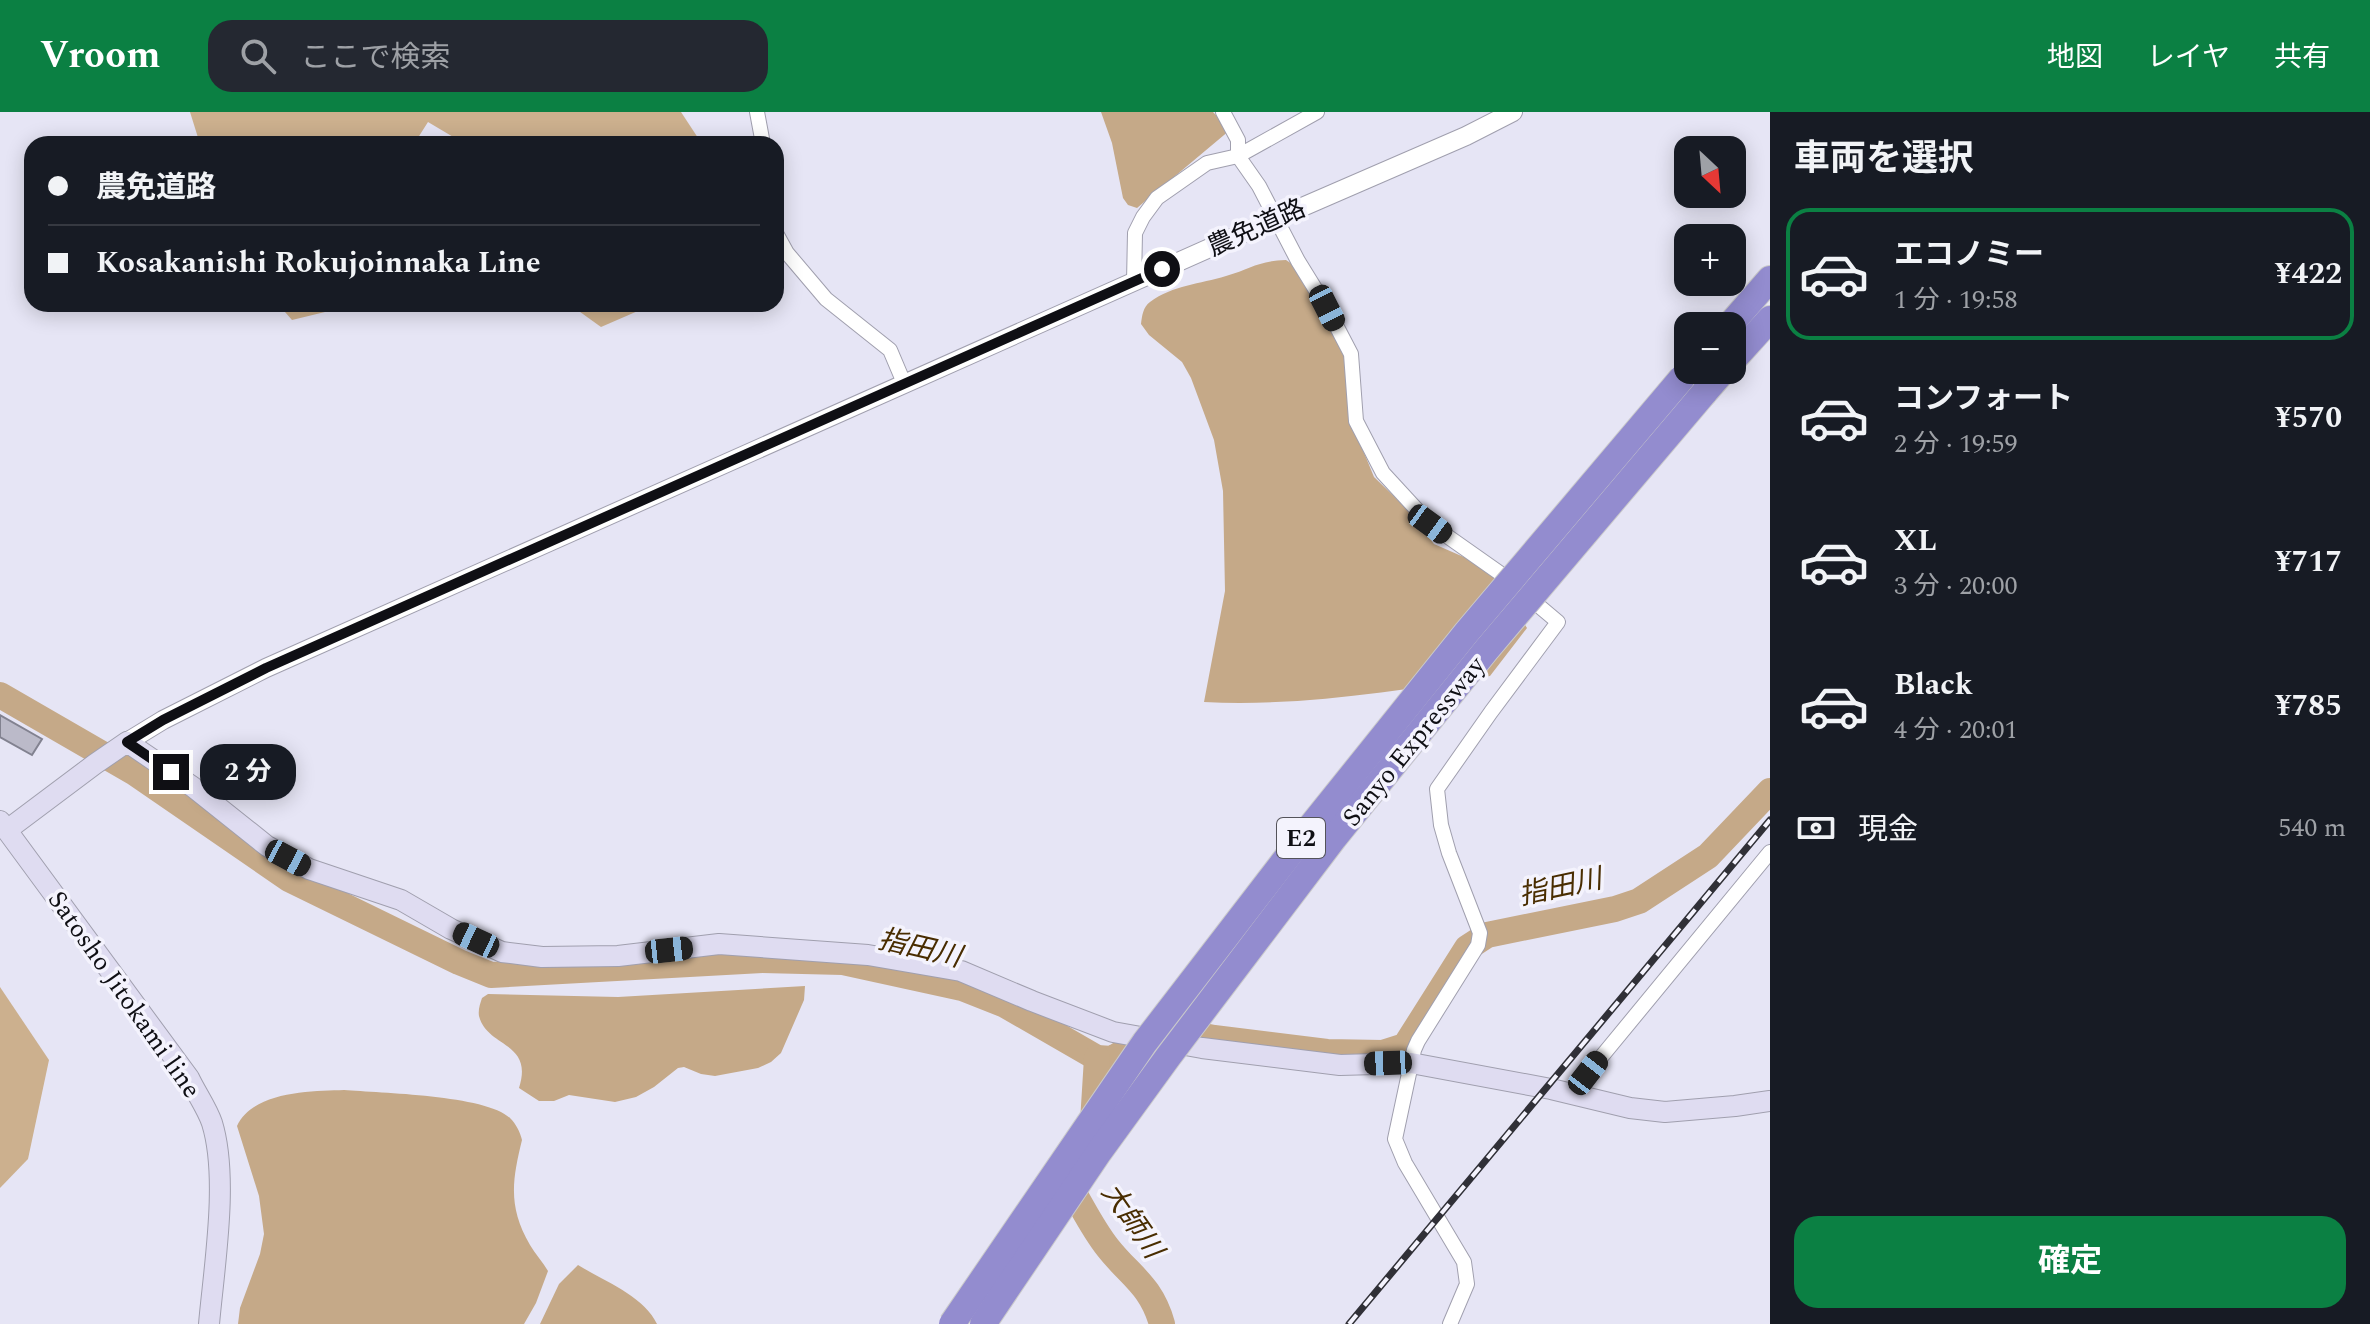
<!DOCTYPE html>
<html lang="ja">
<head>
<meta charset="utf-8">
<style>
	body { margin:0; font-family:Spectral,"Noto Sans JP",serif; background:#242831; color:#f1f3f6; height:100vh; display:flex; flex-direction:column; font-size:30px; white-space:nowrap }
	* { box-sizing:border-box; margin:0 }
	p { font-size:26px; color:#9ea1a6 }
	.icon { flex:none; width:44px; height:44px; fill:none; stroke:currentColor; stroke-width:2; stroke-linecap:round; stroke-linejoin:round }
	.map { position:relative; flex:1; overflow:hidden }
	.side { display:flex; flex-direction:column; background:#171b24; width:600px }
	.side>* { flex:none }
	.hud { position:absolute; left:24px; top:24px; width:760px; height:176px; border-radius:24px; box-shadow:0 4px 20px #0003; display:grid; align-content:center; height:176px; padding:0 24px; background:#171b24 }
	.needle { width:52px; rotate:154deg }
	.tools { position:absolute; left:1674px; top:24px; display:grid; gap:16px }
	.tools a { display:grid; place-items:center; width:72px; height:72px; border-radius:16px; background:#171b24; box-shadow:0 4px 20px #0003; font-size:40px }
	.end { position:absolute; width:36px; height:36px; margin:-18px; border:10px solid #0f0f14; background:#fff; box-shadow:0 0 0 4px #fff }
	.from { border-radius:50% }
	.bubble { position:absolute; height:56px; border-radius:24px; background:#171b24; box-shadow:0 4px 20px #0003; font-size:26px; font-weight:700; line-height:56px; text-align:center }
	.car { position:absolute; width:24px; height:48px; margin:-24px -12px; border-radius:10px; box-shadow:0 0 6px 2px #0007; background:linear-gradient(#222 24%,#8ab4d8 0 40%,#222 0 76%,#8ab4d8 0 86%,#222 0) }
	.hud b { display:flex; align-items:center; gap:28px; height:76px; font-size:30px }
	.hud b+b { border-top:2px solid #363941 }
	.hud i { width:20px; height:20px; background:#f1f3f6 }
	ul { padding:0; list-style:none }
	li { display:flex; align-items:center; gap:24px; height:132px; margin:0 16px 12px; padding:0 8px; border:4px solid transparent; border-radius:24px }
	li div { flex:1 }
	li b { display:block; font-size:30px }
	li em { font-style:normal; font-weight:700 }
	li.on { border-color:#0b8043 }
	li>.icon { width:72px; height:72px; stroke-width:1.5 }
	h2 { padding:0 24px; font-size:36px; line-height:96px }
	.pay { display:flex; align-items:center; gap:20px; height:88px; padding:0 24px; font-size:30px }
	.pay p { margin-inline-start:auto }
	.primary-button { display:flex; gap:16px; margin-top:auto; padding:16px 24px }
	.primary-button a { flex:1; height:92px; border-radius:24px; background:#0b8043; color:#fff; font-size:32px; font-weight:700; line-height:92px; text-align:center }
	header { display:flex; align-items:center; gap:48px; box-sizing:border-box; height:112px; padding:0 40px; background:#0b8043; color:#fff }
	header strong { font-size:38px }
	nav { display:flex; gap:44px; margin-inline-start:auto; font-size:28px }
	.search { width:560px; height:72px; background:#242831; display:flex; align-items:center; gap:20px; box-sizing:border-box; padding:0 28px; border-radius:24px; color:#9ea1a6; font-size:30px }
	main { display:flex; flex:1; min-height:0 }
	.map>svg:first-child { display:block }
</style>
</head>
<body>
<header>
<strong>Vroom</strong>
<div class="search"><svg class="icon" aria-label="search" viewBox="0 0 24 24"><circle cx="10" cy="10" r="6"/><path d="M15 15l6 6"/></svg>ここで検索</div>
<nav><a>地図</a><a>レイヤ</a><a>共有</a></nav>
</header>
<main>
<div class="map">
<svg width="1770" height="1212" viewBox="0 0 1770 1212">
	<rect width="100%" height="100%" fill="#e6e5f5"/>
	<g fill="#ccb08e">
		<path d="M 190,0 L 681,0 L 702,32 L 465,32 L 428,10 L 414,32 L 200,32 Z"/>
		<path d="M 278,192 L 328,192 L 325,200 L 292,208 Z"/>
		<path d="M 569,192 L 654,192 L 601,215 Z"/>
		<path d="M 0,875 L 49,948 L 28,1047 L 0,1076 Z"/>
	</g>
	<g fill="#c5a988">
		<path d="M 1101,0 L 1213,0 L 1230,18 L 1137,96 L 1128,93 L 1123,86 L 1112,31 Z"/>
		<path d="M 1286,148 L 1292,152 L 1309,174 L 1345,244 L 1358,326 L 1374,365 L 1406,396 L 1434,432 L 1466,446 L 1495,466 L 1527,516 L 1490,564 C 1398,579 1297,595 1204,590 L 1225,479 L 1223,379 L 1214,328 L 1191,266 L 1182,250 L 1149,223 L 1141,212 C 1142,204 1143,195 1150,190 C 1173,173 1200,172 1226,164 C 1251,157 1257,149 1286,148 Z"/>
		<path d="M 805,874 L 804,888 L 781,941 L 771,950 L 758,956 L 715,964 L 701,962 L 684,955 L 678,956 L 654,975 L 636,985 L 615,990 L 569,983 L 554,989 L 539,989 L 519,976 C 534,929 487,936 479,904 C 478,898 480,892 482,886 L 488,882 L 618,885 Z"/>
		<path d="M 344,978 C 380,981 486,983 510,1006 C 516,1012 520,1020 522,1028 C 512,1069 508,1095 530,1133 C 535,1142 543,1150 548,1159 L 536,1191 L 524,1212 L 238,1212 L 240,1196 L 260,1142 L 264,1122 L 259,1084 L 237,1014 C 253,979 312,979 344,978 Z"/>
		<path d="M 578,1153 C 604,1169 644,1184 657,1212 L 540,1212 L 559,1172 Z"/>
	</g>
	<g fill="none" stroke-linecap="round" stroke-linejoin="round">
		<g stroke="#c5a988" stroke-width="26">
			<path d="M 0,583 L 135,661 L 289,767 L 459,850 L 491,863 L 762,848 L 843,850 L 962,876 L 1005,893 L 1097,946 L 1112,947 L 1162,916 L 1214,926 L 1327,940 L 1383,941 L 1405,934 L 1467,836 L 1487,823 L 1615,797 L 1639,789 L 1708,744 L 1770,679"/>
			<path d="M 1093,1010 L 1097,946"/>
			<path d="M 1070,1060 L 1068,1071 C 1081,1092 1092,1116 1108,1136 C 1130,1164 1151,1173 1162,1212"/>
		</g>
	</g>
	<path fill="#bbbac9" stroke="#828290" stroke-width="2" d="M 0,603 L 42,627 L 32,643 L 0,625 Z"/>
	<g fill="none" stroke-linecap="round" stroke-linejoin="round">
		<g stroke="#a09fae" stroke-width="16">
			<g id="minor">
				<path d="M 757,0 L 763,32"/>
				<path d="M 1223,0 L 1238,28 L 1238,44 L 1259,74 L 1298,149 L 1327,196 L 1351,242 L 1356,309 L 1383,361 L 1430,412 L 1501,462 L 1558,510 L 1491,600 L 1437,677 L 1441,713 L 1449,741 L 1480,821 L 1478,833 L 1418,929 L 1414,938 L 1395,1027 L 1405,1051 L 1464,1150 L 1467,1172 L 1450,1212"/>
				<path d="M 776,121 L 787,141 L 826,187 L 890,238 L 904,271"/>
				<path d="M 1134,170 L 1135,121 L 1143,105 L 1157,86 L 1207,51 L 1238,44 L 1317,0"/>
				<path d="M 1580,984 L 1588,961 L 1770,740"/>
			</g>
		</g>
		<g stroke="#a09fae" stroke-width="20">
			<path id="tertiary" d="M 127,630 L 163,608 L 266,556 L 1277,106 L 1466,24 L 1513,0"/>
		</g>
		<g stroke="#a09fae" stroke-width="22">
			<g id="secondary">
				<path d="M 0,709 L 189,966 C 196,981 207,996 212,1011 C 229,1066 214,1155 209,1212"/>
				<path d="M 7,718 L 95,652 L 127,630 L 193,675 L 267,734 L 309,757 L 401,788 L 451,817 L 502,840 L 542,845 L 618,844 L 719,832 L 868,843 L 961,859 L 1032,889 L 1113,920 L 1202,936 L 1340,953 L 1411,951 L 1551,977 L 1630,996 L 1665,1000 L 1735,994 L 1770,989"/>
			</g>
		</g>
		<g stroke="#cacacb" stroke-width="28">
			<g id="motorway">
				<path d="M 1729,214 L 1770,167"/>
				<path d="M 1732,249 L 1770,207"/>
				<path d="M 1704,281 L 1724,258"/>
			</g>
		</g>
		<use href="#minor" stroke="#fff" stroke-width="14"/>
		<use href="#tertiary" stroke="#fff" stroke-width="18"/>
		<use href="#secondary" stroke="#dfdcf1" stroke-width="20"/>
		<use href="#motorway" stroke="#938ccf" stroke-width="26"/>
		<g stroke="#303037" stroke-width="7">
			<path id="rail" d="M 1349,1212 L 1770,708"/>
		</g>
		<use href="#rail" stroke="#f4f3fd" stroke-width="4" stroke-dasharray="12" stroke-linecap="butt"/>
		<g stroke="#cacacb" stroke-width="28" stroke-linecap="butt">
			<g id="motorway-bridge">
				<path d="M 952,1212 L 1145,930 L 1312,713 L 1467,520 L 1682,266"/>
				<path d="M 983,1212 L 1099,1040 L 1168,945 L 1334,726 L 1487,537 L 1704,281"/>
			</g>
		</g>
		<use href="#motorway-bridge" stroke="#938ccf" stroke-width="26"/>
	</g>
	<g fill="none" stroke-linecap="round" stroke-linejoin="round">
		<path stroke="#0f0f14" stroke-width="10" d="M 171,660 L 127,630 L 163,608 L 266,556 L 1162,157"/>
	</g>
	<g text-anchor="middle" stroke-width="7" stroke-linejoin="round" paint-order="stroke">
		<rect fill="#f4f3fd" stroke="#54535a" stroke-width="2" x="1277" y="706" width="48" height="40" rx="6"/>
		<g font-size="24" font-weight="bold" fill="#0f0f14">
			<text x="1301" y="734">E2</text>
		</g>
		<g font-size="26" fill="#0f0f14" stroke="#f4f3fd">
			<text transform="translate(1256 115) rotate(-24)" y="9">農免道路</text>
			<text transform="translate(1413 629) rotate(-51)" y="9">Sanyo Expressway</text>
			<text transform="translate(125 882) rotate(55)" y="9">Satosho Jitokami line</text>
		</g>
		<g font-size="28" font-style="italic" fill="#492d01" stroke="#f4f3fd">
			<text transform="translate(1560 774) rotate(-12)" y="10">指田川</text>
			<text transform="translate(920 835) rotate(13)" y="10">指田川</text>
			<text transform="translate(1133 1108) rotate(55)" y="10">大師川</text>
		</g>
	</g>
</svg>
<div class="tools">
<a><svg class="needle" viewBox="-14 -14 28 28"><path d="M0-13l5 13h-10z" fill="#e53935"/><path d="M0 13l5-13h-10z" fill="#9ea1a6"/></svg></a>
<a>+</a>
<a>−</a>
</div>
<i class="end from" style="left:1162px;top:157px"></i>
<i class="end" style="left:171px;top:660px"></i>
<div class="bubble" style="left:200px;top:632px;width:96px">2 分</div>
<i class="car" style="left:1327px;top:196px;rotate:153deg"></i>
<i class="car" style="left:1430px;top:412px;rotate:126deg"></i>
<i class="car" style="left:288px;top:746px;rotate:118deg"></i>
<i class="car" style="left:476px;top:828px;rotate:295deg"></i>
<i class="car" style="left:669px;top:838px;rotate:84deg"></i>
<i class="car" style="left:1388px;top:951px;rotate:268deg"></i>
<i class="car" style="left:1588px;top:961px;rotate:38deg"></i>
<div class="hud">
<b><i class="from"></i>農免道路</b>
<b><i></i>Kosakanishi Rokujoinnaka Line</b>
</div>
</div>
<section class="side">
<h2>車両を選択</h2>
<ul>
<li class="on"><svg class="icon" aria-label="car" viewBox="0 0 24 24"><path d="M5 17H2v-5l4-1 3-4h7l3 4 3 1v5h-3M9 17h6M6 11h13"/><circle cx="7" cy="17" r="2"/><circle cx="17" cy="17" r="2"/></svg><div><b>エコノミー</b><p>1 分 · 19:58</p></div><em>¥422</em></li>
<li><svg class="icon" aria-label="car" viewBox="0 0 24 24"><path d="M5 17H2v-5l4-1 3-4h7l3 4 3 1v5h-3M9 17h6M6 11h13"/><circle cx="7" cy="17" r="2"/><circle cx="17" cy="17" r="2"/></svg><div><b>コンフォート</b><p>2 分 · 19:59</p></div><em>¥570</em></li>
<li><svg class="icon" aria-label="car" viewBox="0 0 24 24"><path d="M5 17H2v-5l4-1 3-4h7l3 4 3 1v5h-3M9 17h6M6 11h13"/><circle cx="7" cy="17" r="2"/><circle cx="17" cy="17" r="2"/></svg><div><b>XL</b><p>3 分 · 20:00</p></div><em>¥717</em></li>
<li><svg class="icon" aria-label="car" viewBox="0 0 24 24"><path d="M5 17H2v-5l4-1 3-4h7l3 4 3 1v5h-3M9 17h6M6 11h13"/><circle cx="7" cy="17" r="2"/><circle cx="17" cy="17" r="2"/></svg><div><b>Black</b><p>4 分 · 20:01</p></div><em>¥785</em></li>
</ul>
<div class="pay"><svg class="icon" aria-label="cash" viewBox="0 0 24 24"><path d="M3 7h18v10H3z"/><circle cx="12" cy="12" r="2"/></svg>現金<p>540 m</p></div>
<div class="primary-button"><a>確定</a></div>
</section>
</main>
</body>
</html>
